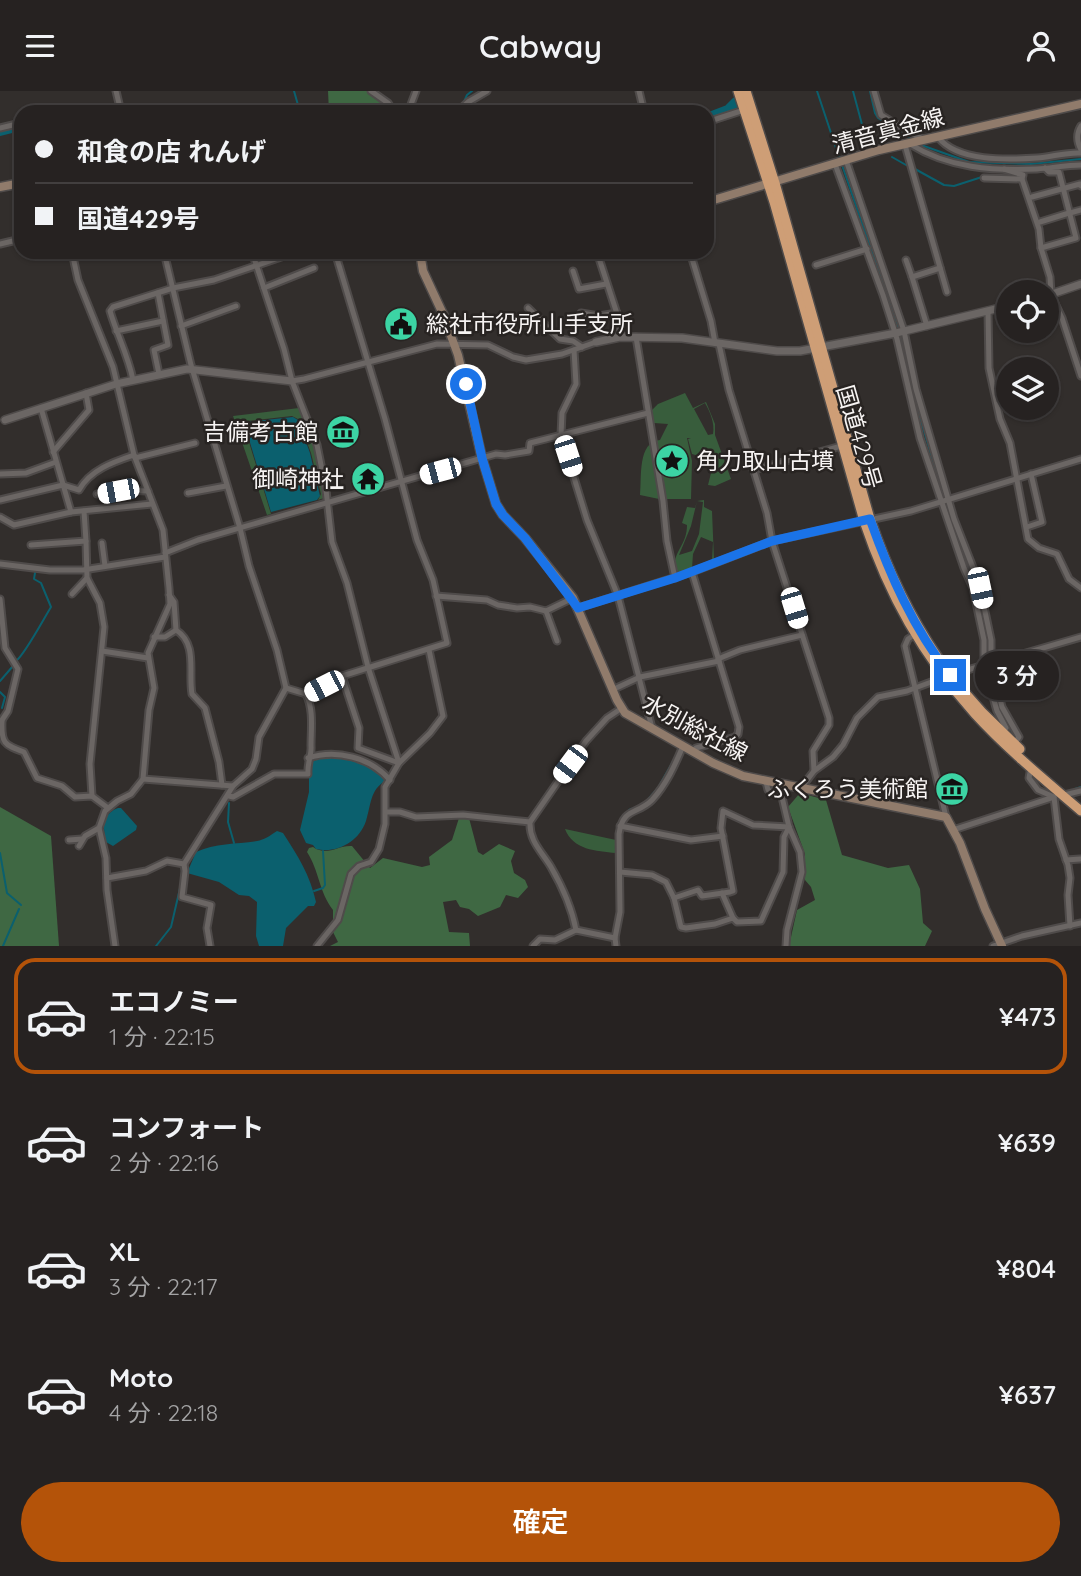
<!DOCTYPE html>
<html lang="ja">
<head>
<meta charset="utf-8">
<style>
	body { margin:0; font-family:Quicksand,"Noto Sans JP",sans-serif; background:#2e2a2a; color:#f1f3f6; height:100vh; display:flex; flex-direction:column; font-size:26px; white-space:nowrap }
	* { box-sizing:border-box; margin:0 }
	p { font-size:23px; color:#a4a4a5 }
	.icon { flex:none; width:38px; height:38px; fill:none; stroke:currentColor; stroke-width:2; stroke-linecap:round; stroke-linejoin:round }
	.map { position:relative; height:855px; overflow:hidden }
	.details { display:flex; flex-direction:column; background:#262221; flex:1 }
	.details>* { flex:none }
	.guide { position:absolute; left:14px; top:14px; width:700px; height:154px; border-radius:21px; box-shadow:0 2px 5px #0004,0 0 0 2px #423f3f; display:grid; align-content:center; height:154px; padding:0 21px; background:#262221 }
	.buttons { position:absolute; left:996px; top:189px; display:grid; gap:14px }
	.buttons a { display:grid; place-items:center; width:63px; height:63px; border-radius:50%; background:#262221; box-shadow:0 2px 5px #0004,0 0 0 2px #423f3f; font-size:35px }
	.end { position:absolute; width:32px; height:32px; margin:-16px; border:9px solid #1a73e8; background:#fff; box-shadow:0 0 0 4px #fff }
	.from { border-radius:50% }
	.bubble { position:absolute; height:49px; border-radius:24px; background:#262221; box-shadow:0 2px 5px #0004,0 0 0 2px #423f3f; font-size:23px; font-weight:600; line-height:49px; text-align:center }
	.car { position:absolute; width:21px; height:42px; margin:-21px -10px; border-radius:9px; box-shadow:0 0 5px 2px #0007; background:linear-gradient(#fff 24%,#345 0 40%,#fff 0 76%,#345 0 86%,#fff 0) }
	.guide b { display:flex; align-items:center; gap:24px; height:66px; font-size:26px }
	.guide b+b { border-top:2px solid #423f3f }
	.guide i { width:18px; height:18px; background:#f1f3f6 }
	ul { padding:12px 0 0; list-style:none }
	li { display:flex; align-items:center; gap:21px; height:116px; margin:0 14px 10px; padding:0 7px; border:4px solid transparent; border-radius:21px }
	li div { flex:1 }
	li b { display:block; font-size:26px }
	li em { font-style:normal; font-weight:600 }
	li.active { border-color:#b45309 }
	li>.icon { width:63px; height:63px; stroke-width:1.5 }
	.action { display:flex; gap:14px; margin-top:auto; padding:14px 21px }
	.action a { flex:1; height:80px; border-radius:42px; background:#b45309; color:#fff; font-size:28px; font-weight:600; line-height:80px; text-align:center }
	header { display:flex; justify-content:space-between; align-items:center; height:91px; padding:0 21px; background:#262221; font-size:32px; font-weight:600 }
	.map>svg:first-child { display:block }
</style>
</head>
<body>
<header><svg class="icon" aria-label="menu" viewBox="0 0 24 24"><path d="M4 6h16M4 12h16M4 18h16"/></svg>Cabway<svg class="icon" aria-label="person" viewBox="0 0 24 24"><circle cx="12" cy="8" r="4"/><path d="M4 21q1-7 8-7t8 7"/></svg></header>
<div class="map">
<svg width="1081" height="855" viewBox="0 0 1081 855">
	<rect width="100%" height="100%" fill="#322e2c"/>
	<g fill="#385d3c" fill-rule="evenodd">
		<path d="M 685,302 L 693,317 L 706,311 L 715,333 L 715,344 L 731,388 L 715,395 L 708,394 L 711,382 L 709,366 L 712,365 L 702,366 L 692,363 L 688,348 L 691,347 L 687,347 L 692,370 L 691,408 L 659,408 L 640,404 C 642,387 637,351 660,349 L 668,333 L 654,332 L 651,320 L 658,313 ZM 705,312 C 710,321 715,332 713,343 L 708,344 L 694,318 Z"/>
		<path d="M 299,317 L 315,359 L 324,407 L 318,409 L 321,403 L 311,362 L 298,328 L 292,325 L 247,330 L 244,335 L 271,423 L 267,424 L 233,325 Z"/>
		<path d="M 704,409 L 704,416 L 712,420 L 714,469 L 675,484 C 671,460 687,456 687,434 L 682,432 L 687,416 L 695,417 L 697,410 ZM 697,410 L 703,411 L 699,443 L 692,460 L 679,464 L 691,435 ZM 701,446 L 713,451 L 712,469 L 692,477 L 693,463 Z"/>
		<path d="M 565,738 L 616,749 L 616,762 C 596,760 573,759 565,738 Z"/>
	</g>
	<g fill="#3f6843">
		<path d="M 328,0 L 367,0 L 391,21 L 329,21 Z"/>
		<path d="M 800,702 L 826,709 L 842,764 L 888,777 L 909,774 L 920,798 L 923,832 L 932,840 L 925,855 L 789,855 L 797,819 L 815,809 L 811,796 L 805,789 L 805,763 L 788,716 Z"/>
		<path d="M 0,716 L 51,745 L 59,855 L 0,855 Z"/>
		<path d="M 459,727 L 469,727 L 478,761 L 483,764 L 499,753 L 515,760 L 511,770 L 514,782 L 525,789 L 528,796 L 518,807 L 506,804 L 500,816 L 478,825 L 469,818 L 460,816 L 456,809 L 443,811 L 449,841 L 469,842 L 470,855 L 330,855 L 338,851 L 333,841 L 333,819 C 319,801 319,779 307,761 L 309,757 L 313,756 C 328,766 337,754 352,755 L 370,777 L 383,767 L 422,776 L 430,774 L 429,766 L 452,749 Z"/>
	</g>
	<g fill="#0b606e">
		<path d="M 293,326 L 298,329 L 310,362 L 320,405 L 317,409 L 271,421 L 245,335 L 248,331 Z"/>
		<path d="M 321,667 C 342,666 372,671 385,690 C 370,699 371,714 366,730 C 359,751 336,763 316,758 L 313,754 L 306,752 L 300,739 L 309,701 L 309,672 Z"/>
		<path d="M 118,717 L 121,717 L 137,735 L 136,739 L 113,755 L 106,751 C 103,736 101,724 118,717 Z"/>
		<path d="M 277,740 L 283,742 C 298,765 310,784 316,811 L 314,815 L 308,815 L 286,837 L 283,855 L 259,855 L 256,845 L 257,811 L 249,805 L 239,804 L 219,791 L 187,782 L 196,761 C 215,752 237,753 257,750 C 264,749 271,744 277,740 Z"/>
	</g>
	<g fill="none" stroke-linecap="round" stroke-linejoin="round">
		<g stroke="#0b606e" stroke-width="2">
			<path d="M 294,0 L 300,21"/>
			<path d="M 817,0 L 840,69"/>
			<path d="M 853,0 L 867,52 L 871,53"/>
			<path d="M 870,0 L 875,22 L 878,27 L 913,49"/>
			<path d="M 463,13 L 467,4 L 472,0"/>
			<path d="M 921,54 L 969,71 L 1031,73 L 1081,68"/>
			<path d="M 892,66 L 906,74"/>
			<path d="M 842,74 L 898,237"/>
			<path d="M 915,78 L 944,94 L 954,95 L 985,85"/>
			<path d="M 900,243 L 914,307 L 944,406"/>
			<path d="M 946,411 L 951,426"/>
			<path d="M 953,431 L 977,500 L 986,541 L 988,567"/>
			<path d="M 16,570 C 25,563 43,529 51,516 L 41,492 L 34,488 L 35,482"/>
			<path d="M 989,576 L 999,618 L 1014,644"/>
			<path d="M 0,590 L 13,575"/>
			<path d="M 0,601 L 5,606 L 2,617"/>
			<path d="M 1075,698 L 1081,696"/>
			<path d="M 229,712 L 228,731 L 234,752"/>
			<path d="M 645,712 L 658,697 L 675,667"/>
			<path d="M 619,732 L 629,719 L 637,716"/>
			<path d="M 0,762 L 7,802 L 21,814"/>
			<path d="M 314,800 L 323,797 L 325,794 L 323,760"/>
			<path d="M 3,855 L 19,818"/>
			<path d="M 156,855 L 171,836 L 181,793"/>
		</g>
		<g stroke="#0b606e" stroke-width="10">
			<path d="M 707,27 L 728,19 L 736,11"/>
			<path d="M 0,40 L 20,35"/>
		</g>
		<g stroke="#4f4b4a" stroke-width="9">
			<g id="minor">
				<path d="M 116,0 L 121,21"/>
				<path d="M 371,0 L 388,12 L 394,21"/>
				<path d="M 639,0 L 644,21"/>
				<path d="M 874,0 L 881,24 L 914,44 L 926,49"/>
				<path d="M 402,21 L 410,16 L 416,0"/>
				<path d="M 457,21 L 468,11 L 487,0"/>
				<path d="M 707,31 L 744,19"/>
				<path d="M 1081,35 C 1076,43 1077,51 1081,59"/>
				<path d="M 0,37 L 21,32"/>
				<path d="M 938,46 C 957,71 1008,69 1037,67 C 1052,66 1066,61 1081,62"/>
				<path d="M 910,53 C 948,77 993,80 1037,78 C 1052,77 1066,74 1081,74"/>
				<path d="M 905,54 L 947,201"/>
				<path d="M 846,69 L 904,240 L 916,298 L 954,428 L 979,492 L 991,549 L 991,569 L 1002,616 L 1019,646 L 1014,653"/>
				<path d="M 835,73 L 883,204 L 897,248 L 920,347 L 964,477 L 973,497 L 984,549 L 984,574 L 997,620 L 1006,637 L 1002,641"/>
				<path d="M 1004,78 L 1023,84 L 1022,88 L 1039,138 L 1041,157 L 1050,186 L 1051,204 L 1062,227 L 1081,285"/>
				<path d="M 984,87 L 1022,88"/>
				<path d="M 1032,106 L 1080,93 L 1081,95"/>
				<path d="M 1070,122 L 1081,119"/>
				<path d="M 1040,131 L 1069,122"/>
				<path d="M 0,153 L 21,148"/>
				<path d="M 1041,157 L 1076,147 L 1059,81 L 1049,81 L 1045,77"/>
				<path d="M 72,161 L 78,189 L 113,276 L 134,364 L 163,439 L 169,497 L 170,513 L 148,562 L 154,597 L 149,619 L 143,688 L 131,703 L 117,710 L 105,720 L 99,737 L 106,767 L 107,799 L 115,855"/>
				<path d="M 164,161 L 191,274 L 240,437 L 249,475 L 277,559 L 286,597 L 259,646 L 256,668 L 252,678 L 233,695 L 184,773 L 185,780 L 182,806 L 211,814 L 207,837 L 210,855"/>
				<path d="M 252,161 L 284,258 L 292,290 L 317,354 L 326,399 L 332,451 L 347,492 L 368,576 L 399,672 L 385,696 L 385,733 L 379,758 L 371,771 L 359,775 L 351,783 L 338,829 L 317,855"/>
				<path d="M 597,161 L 620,232 L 620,246"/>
				<path d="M 690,161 L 711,230 L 715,252"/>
				<path d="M 906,169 L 912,186"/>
				<path d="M 816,174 L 867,158"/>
				<path d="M 573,180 L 579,198 L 606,193"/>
				<path d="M 264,197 L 314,177"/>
				<path d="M 158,202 L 168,254 L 154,259 L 159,283"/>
				<path d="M 528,217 L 560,248 L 573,250 L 582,256"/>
				<path d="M 988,220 L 989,277 L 1000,328 L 1010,352 L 1028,448 L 1039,457 L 1057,463 L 1069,488 L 1081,497"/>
				<path d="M 581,222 L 599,225 L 617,222"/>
				<path d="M 181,235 L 236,215"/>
				<path d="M 927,235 L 912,186 L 940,177"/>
				<path d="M 116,240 L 163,230"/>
				<path d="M 636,246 L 663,410 L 667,450 L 675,487"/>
				<path d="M 719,253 L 729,299 L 767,422 L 772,450 L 829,627 L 829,634 L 813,660 L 814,680"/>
				<path d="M 574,259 L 576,293 L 562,322 L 561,344 L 587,429 L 618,505 L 652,637"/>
				<path d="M 133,289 C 128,264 117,244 110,220 L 113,216 L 173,197 L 214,189 L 296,161"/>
				<path d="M 292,290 L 304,288 L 437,253 L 488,254 L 513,266 L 526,269 L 562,263 L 596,251"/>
				<path d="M 41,317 L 71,421"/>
				<path d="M 53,361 L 89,319 L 86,302"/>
				<path d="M 135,367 L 195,352"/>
				<path d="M 753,379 L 845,354"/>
				<path d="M 0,383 L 26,382 L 56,371"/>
				<path d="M 188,402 L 226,395"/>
				<path d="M 97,403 L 118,399 L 148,400"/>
				<path d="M 0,409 L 63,394 L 79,399 C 90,379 113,371 134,364"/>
				<path d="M 84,420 L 86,450"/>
				<path d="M 0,426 L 14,434 L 71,421 L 152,413"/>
				<path d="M 1027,436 L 1042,431 L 1031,383"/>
				<path d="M 102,452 L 105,475"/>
				<path d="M 31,454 L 86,450 L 87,487 L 100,512 L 104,536 L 90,673 L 92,705"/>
				<path d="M 165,462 L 198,449 L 496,363 L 505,364 L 529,360 L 530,352 L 648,322"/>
				<path d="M 0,473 L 50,479 L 83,479 L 165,466"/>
				<path d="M 692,481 L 739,636 L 738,643 L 735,646 L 696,657 L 693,661"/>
				<path d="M 72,503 L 87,487"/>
				<path d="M 169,504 L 174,511 L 176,539 C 198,553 188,581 192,603 L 205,617 L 219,671 L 222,694"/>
				<path d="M 436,505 L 487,509 L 498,514 L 517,517 L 530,516 L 546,520 L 573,507"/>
				<path d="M 0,508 L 5,557 L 18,578 L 8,620 L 0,632"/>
				<path d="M 578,517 L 692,481 L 772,450 L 911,420 L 1081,368"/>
				<path d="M 546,520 L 557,550"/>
				<path d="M 917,542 L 908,548 L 905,555 L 946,726"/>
				<path d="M 154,546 L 165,546 L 176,539"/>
				<path d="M 102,560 L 148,567"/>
				<path d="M 718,568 L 740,559 L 802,544"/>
				<path d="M 342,585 L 359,637 L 358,657 L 399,672 L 430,642 L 443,625 L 429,559"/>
				<path d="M 286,597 L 306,603 L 342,585 L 447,552 L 433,489 L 417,449 L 385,328 L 335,161"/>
				<path d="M 612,599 L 640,586 L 719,570"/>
				<path d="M 2,630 C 1,652 4,654 24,661 L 37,687 L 62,695 L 75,706 L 92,705 L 108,717"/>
				<path d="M 308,667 C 336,658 370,666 390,689"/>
				<path d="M 1031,676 L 1029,687 L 1038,699 L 1054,706 L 1059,748 L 1068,774 L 1070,787 L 1068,804 L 1070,835"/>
				<path d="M 143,688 L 233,695"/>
				<path d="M 766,691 L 768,699 L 782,706 L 789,736 L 800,761 L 802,781 L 787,839 L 786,855"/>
				<path d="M 801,697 L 814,680 L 833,666 L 843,654 L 857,627 L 878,606 L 907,600 L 950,584 L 1081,546"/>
				<path d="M 1064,704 L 1081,700"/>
				<path d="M 229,705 L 233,706 L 274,683 L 308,683 C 307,672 312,664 311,655 C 311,638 314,619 306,603"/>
				<path d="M 386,721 L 400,721 L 416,726 L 463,724 L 530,731"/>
				<path d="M 620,735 L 691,749 L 723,745"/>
				<path d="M 953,739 L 1054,706"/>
				<path d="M 69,749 L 82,748"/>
				<path d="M 79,755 L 85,745 L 99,737"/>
				<path d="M 1066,769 L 1080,768"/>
				<path d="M 620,781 L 652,784 L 666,791 L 674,807 L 698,799 L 702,805 L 730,801 L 733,800 L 721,737 L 723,720 L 753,734 L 789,736"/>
				<path d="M 107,787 L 146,780 L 167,770 L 184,773"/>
				<path d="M 722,802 L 733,827"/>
				<path d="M 674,807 L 681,836 L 686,837 L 715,833 L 733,827 L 737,831 L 761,830 L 783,781 L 784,746 L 789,736"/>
				<path d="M 576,839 C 572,818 562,795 551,776 C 542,761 529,750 530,731 L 586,650 L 607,627 L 622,617"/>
				<path d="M 533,855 L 540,848 L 555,849 L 576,839 L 615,847"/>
				<path d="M 616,855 L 615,847 L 620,821 L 619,743 C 623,716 637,724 652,709 C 666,694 675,674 683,655"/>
				<path d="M 993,855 L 1022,845 L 1081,832"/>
			</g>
		</g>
		<g stroke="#4f4b4a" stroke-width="10">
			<g id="tertiary">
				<path d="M 1046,205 L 1081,193"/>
				<path d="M 596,251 L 620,246 L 682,247 L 777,260 L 800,260 L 896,242 L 1008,215"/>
				<path d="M 5,329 L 116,293 L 187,278 L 292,290"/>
			</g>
		</g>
		<g stroke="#4f4b4a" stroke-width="11">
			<g id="secondary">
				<path d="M 0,96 L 21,92"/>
				<path d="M 707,111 L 879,59 L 1081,13"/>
				<path d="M 420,161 L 423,180 L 443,223 L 458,264 L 482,367 L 496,413 L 503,424 L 525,447 L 573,507 L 617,609 L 625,622 L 713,672 L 743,685 L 946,726 L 960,752 L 985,818 L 1002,855"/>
			</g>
		</g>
		<g stroke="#4f4b4a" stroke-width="12">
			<g id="trunk">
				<path d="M 738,0 L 774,111 L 864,430 C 889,504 922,564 975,623 C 1007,658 1045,689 1081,720"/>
				<path d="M 746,0 L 775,92 L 870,428 C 887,478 908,523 938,567"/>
				<path d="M 952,587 L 982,621 L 1020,658"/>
			</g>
		</g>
		<use href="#minor" stroke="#6b6664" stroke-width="5"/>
		<use href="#tertiary" stroke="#6b6664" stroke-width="7"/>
		<use href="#secondary" stroke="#907b6b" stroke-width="8"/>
		<use href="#trunk" stroke="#ce9e76" stroke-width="9"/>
	</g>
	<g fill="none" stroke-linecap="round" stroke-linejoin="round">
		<path stroke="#1a73e8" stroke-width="9" d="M 466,293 L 482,367 L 496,413 L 503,424 L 525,447 L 578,517 L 675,487 L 772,450 L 870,428 C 890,484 913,537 950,584"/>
	</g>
	<defs>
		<g id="civic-disc" transform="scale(1.75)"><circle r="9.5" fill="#3cd4a4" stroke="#282422"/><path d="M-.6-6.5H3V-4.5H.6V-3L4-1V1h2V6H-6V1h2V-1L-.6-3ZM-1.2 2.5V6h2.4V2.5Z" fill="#111"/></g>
		<g id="museum-disc" transform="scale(1.75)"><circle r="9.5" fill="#3cd4a4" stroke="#282422"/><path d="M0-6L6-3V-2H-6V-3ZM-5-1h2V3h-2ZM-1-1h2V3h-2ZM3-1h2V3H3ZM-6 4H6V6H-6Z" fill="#111"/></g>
		<g id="sight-disc" transform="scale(1.75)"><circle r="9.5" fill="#3cd4a4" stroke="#282422"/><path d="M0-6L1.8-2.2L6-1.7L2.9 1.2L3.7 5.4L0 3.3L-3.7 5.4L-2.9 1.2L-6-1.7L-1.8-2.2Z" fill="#111"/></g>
		<g id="temple-disc" transform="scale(1.75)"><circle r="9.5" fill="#3cd4a4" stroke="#282422"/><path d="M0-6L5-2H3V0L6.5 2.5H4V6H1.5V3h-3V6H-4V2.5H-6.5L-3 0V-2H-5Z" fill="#111"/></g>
	</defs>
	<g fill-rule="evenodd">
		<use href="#civic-disc" x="401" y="233"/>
		<use href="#museum-disc" x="343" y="341"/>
		<use href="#sight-disc" x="672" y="370"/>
		<use href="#temple-disc" x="368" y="388"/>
		<use href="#museum-disc" x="952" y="698"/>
	</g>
	<g text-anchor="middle" stroke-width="5" stroke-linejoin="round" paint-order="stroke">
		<g font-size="23" fill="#f7f4f3" stroke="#282422">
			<text transform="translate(888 40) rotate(-15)" y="8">清音真金線</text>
			<text transform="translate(859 346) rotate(74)" y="8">国道429号</text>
			<text transform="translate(695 637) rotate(28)" y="8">水別総社線</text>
		</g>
		<g font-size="23" fill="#f7f4f3" stroke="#282422" text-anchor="end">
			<text x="426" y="241" text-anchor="start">総社市役所山手支所</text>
			<text x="318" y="349">吉備考古館</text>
			<text x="696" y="378" text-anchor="start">角力取山古墳</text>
			<text x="344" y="396">御崎神社</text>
			<text x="928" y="706">ふくろう美術館</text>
		</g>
	</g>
</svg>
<div class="buttons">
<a><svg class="icon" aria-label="locate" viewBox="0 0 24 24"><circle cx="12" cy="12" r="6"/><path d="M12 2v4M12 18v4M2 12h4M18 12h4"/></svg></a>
<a><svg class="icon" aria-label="layers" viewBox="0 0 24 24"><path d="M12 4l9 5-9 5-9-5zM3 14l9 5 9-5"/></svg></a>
</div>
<i class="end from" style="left:466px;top:293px"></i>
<i class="end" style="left:950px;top:584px"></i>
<div class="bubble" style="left:975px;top:560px;width:84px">3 分</div>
<i class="car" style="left:568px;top:365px;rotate:162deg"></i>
<i class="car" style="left:440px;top:380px;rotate:255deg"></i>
<i class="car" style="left:118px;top:400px;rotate:259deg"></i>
<i class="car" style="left:980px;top:497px;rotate:168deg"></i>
<i class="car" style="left:794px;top:517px;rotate:163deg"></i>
<i class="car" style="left:324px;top:595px;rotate:243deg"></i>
<i class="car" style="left:570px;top:673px;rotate:217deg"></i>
<div class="guide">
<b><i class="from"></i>和食の店 れんげ</b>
<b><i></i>国道429号</b>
</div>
</div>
<section class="details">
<ul>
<li class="active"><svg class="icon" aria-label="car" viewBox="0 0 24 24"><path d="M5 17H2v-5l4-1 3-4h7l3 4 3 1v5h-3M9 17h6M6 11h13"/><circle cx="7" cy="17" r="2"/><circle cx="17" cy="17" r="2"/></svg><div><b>エコノミー</b><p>1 分 · 22:15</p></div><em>¥473</em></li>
<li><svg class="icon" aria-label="car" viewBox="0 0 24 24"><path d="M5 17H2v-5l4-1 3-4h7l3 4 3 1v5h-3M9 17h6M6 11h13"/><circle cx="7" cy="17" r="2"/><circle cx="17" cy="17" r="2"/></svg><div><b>コンフォート</b><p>2 分 · 22:16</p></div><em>¥639</em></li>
<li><svg class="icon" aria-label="car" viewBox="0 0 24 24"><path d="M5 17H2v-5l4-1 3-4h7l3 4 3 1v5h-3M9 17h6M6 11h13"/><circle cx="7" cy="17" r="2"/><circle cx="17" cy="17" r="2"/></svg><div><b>XL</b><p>3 分 · 22:17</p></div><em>¥804</em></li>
<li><svg class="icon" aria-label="car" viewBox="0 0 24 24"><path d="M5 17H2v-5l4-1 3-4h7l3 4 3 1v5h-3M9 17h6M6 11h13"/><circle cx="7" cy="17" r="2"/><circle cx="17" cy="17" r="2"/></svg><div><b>Moto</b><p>4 分 · 22:18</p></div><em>¥637</em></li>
</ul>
<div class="action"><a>確定</a></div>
</section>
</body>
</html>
